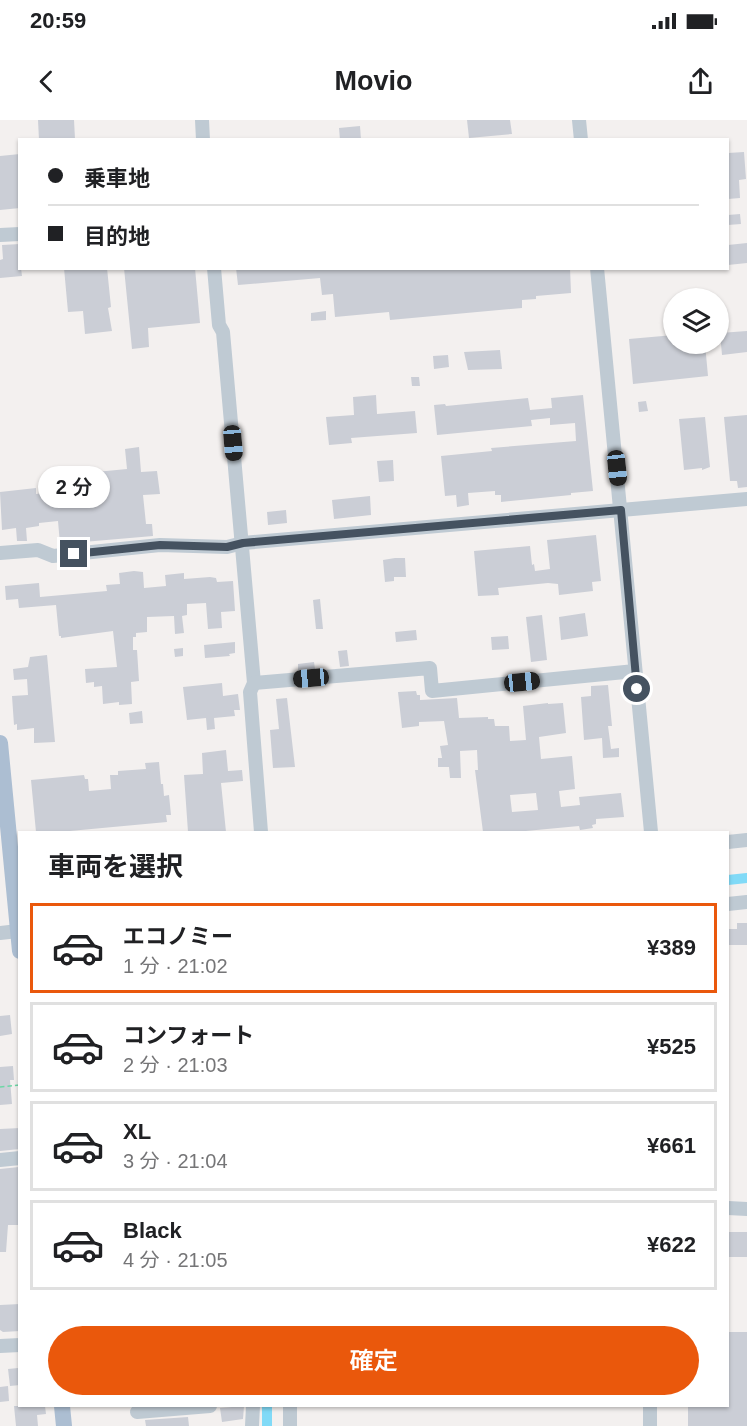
<!DOCTYPE html>
<html lang="ja">
<head>
<meta charset="utf-8">
<style>
	body { margin:0; font-family:Helvetica,"Noto Sans JP",sans-serif; background:#f2f2f2; color:#202124; height:100vh; display:flex; flex-direction:column; font-size:22px; white-space:nowrap }
	* { box-sizing:border-box; margin:0 }
	p { font-size:20px; color:#757577 }
	.icon { flex:none; width:33px; height:33px; fill:none; stroke:currentColor; stroke-width:2; stroke-linecap:round; stroke-linejoin:round }
	.map { position:relative; flex:1; overflow:hidden }
	.drawer { position:absolute; left:18px; top:711px; width:711px; height:576px; display:flex; flex-direction:column; background:#fff; border-radius:0px; box-shadow:0 2px 4px #0004 }
	.drawer>* { flex:none }
	.top-card { position:absolute; left:18px; top:18px; width:711px; height:132px; border-radius:0px; box-shadow:0 2px 4px #0004; display:grid; align-content:center; height:132px; padding:0 30px; background:#fff }
	.buttons { position:absolute; left:663px; top:168px; display:grid; gap:12px }
	.buttons a { display:grid; place-items:center; width:66px; height:66px; border-radius:50%; background:#fff; box-shadow:0 2px 4px #0004; font-size:30px }
	.end { position:absolute; width:27px; height:27px; margin:-14px; border:8px solid #455260; background:#fff; box-shadow:0 0 0 3px #fff }
	.from { border-radius:50% }
	.bubble { position:absolute; height:42px; border-radius:21px; background:#fff; box-shadow:0 2px 4px #0004; font-size:20px; font-weight:600; line-height:42px; text-align:center }
	.car { position:absolute; width:18px; height:36px; margin:-18px -9px; border-radius:8px; box-shadow:0 0 4px 2px #0007; background:linear-gradient(#222 24%,#8ab4d8 0 40%,#222 0 76%,#8ab4d8 0 86%,#222 0) }
	.top-card b { display:flex; align-items:center; gap:21px; height:57px; font-size:22px }
	.top-card b+b { border-top:2px solid #e0e0e0 }
	.top-card i { width:15px; height:15px; background:#202124 }
	ul { padding:0; list-style:none }
	li { display:flex; align-items:center; gap:18px; height:90px; margin:0 12px 9px; padding:0 18px; border:3px solid #e0e0e0; border-radius:0px }
	li div { flex:1 }
	li b { display:block; font-size:22px }
	li em { font-style:normal; font-weight:600 }
	li.selected { border-color:#ea580c }
	li>.icon { width:54px; height:54px; stroke-width:1.5 }
	h2 { padding:0 30px; font-size:27px; line-height:72px }
	.primary-button { display:flex; gap:12px; margin-top:auto; padding:12px 30px }
	.primary-button a { flex:1; height:69px; border-radius:36px; background:#ea580c; color:#fff; font-size:24px; font-weight:600; line-height:69px; text-align:center }
	.status { display:flex; justify-content:space-between; align-items:center; height:42px; padding:0 30px; background:#fff; direction:ltr }
	.status svg { height:16px; fill:currentColor }
	header { display:flex; justify-content:space-between; align-items:center; height:78px; padding:0 30px; background:#fff; font-size:27px; font-weight:600 }
	.map>svg:first-child { display:block }
</style>
</head>
<body>
<div class="status"><b>20:59</b><svg viewBox="0 0 49 12"><path d="M0 12V9h3v3zM5 12V6h3v6zM10 12V3h3v9zM15 12V0h3v12zM26 1h20v11H26zM47 4h2v5h-2z"/></svg></div>
<header><svg class="icon" aria-label="back" viewBox="0 0 24 24"><path d="M15 5l-7 7 7 7"/></svg>Movio<svg class="icon" aria-label="share" viewBox="0 0 24 24"><path d="M12 15V3M7 8l5-5 5 5M5 13v7h14v-7"/></svg></header>
<div class="map">
<svg width="747" height="1306" viewBox="0 0 747 1306">
	<rect width="100%" height="100%" fill="#f3f0ef"/>
	<g fill="none" stroke-linecap="round" stroke-linejoin="round">
		<g stroke="#81daf7" stroke-width="10">
			<path d="M 728,760 L 747,758"/>
			<path d="M 267,1306 L 267,1286"/>
		</g>
	</g>
	<g fill="#cbced6" fill-rule="evenodd">
		<path d="M 38,0 L 74,0 L 75,19 L 39,20 Z"/>
		<path d="M 467,0 L 510,0 L 512,14 L 469,18 Z"/>
		<path d="M 360,6 L 361,20 L 340,20 L 339,8 Z"/>
		<path d="M 744,32 L 746,59 L 739,60 L 740,78 L 728,79 L 728,33 Z"/>
		<path d="M 20,34 L 20,88 L 0,90 L 0,36 Z"/>
		<path d="M 740,94 L 741,104 L 728,105 L 728,95 Z"/>
		<path d="M 747,123 L 747,143 L 728,145 L 728,125 Z"/>
		<path d="M 20,124 L 20,148 L 21,148 L 22,156 L 0,158 L 0,140 L 3,139 L 2,125 Z"/>
		<path d="M 64,148 L 107,148 L 111,187 L 108,188 L 112,211 L 85,214 L 83,191 L 68,192 Z"/>
		<path d="M 124,148 L 195,148 L 200,203 L 148,208 L 149,227 L 132,229 Z"/>
		<path d="M 236,148 L 570,148 L 571,173 L 536,176 L 536,179 L 522,180 L 522,188 L 390,200 L 389,192 L 335,197 L 333,174 L 322,175 L 320,158 L 238,165 Z"/>
		<path d="M 326,191 L 326,200 L 311,201 L 311,193 Z"/>
		<path d="M 747,211 L 747,232 L 722,235 L 720,213 Z"/>
		<path d="M 674,215 L 674,224 L 705,224 L 708,256 L 633,264 L 629,219 Z"/>
		<path d="M 500,230 L 502,249 L 468,250 L 464,232 Z"/>
		<path d="M 448,235 L 449,247 L 434,249 L 433,236 Z"/>
		<path d="M 411,257 L 419,257 L 420,266 L 412,266 Z"/>
		<path d="M 376,275 L 377,294 L 415,291 L 417,313 L 351,318 L 352,323 L 329,325 L 326,297 L 354,295 L 353,277 Z"/>
		<path d="M 583,275 L 593,371 L 571,373 L 571,375 L 501,382 L 501,375 L 495,375 L 495,371 L 468,373 L 469,385 L 457,387 L 456,375 L 445,376 L 441,336 L 492,331 L 491,328 L 576,321 L 575,303 L 550,305 L 550,298 L 531,300 L 532,306 L 437,315 L 434,285 L 445,284 L 446,286 L 528,278 L 530,290 L 552,288 L 551,278 Z"/>
		<path d="M 646,281 L 648,291 L 639,292 L 638,282 Z"/>
		<path d="M 747,295 L 747,367 L 738,368 L 737,361 L 730,361 L 724,297 Z"/>
		<path d="M 705,297 L 710,347 L 702,350 L 702,348 L 684,350 L 679,299 Z"/>
		<path d="M 139,327 L 141,352 L 157,351 L 160,374 L 143,375 L 146,404 L 152,404 L 153,416 L 60,424 L 58,401 L 39,403 L 39,406 L 26,408 L 27,421 L 17,421 L 16,408 L 2,410 L 0,372 L 36,368 L 36,374 L 44,373 L 44,376 L 66,374 L 65,355 L 127,349 L 125,329 Z"/>
		<path d="M 393,340 L 394,361 L 379,362 L 377,341 Z"/>
		<path d="M 370,376 L 371,395 L 334,399 L 332,380 Z"/>
		<path d="M 286,390 L 287,403 L 268,405 L 267,392 Z"/>
		<path d="M 596,415 L 601,461 L 592,462 L 593,471 L 559,475 L 558,464 L 548,463 L 498,468 L 499,475 L 478,476 L 474,431 L 530,426 L 532,445 L 534,444 L 535,451 L 550,449 L 547,420 Z"/>
		<path d="M 395,438 L 405,438 L 406,457 L 394,457 L 394,461 L 385,462 L 383,440 Z"/>
		<path d="M 134,451 L 143,452 L 144,468 L 166,466 L 165,455 L 184,453 L 184,459 L 210,457 L 216,458 L 217,462 L 233,461 L 235,491 L 221,492 L 222,508 L 208,509 L 206,483 L 187,484 L 187,495 L 182,496 L 184,513 L 175,514 L 174,496 L 147,497 L 147,512 L 136,513 L 136,517 L 133,517 L 133,530 L 137,530 L 139,561 L 131,562 L 132,584 L 119,585 L 119,582 L 103,584 L 102,566 L 94,567 L 94,562 L 86,563 L 85,549 L 117,547 L 113,511 L 61,518 L 61,516 L 59,516 L 56,485 L 19,488 L 18,479 L 6,480 L 5,466 L 39,463 L 40,477 L 107,471 L 106,465 L 120,464 L 119,453 Z"/>
		<path d="M 320,479 L 323,509 L 316,509 L 313,480 Z"/>
		<path d="M 585,493 L 588,516 L 561,520 L 559,497 Z"/>
		<path d="M 542,495 L 547,540 L 531,542 L 526,497 Z"/>
		<path d="M 416,510 L 417,520 L 396,522 L 395,512 Z"/>
		<path d="M 508,516 L 509,529 L 492,530 L 491,517 Z"/>
		<path d="M 235,522 L 235,533 L 229,534 L 230,536 L 205,538 L 204,525 Z"/>
		<path d="M 183,528 L 183,536 L 175,537 L 174,529 Z"/>
		<path d="M 347,530 L 349,546 L 340,547 L 338,531 Z"/>
		<path d="M 47,535 L 55,622 L 34,623 L 34,608 L 17,610 L 17,604 L 14,605 L 12,576 L 28,575 L 27,559 L 14,560 L 13,549 L 28,547 L 30,537 Z"/>
		<path d="M 314,542 L 315,549 L 298,550 L 298,544 Z"/>
		<path d="M 222,563 L 223,576 L 238,574 L 240,590 L 234,590 L 235,596 L 214,598 L 215,609 L 207,610 L 206,598 L 187,600 L 183,567 Z"/>
		<path d="M 608,565 L 612,606 L 608,606 L 611,629 L 619,628 L 619,637 L 603,638 L 602,618 L 584,620 L 581,577 L 591,576 L 591,566 Z"/>
		<path d="M 416,571 L 417,575 L 420,575 L 420,580 L 457,578 L 459,598 L 488,597 L 488,599 L 494,599 L 495,606 L 509,606 L 510,621 L 526,620 L 523,586 L 548,583 L 548,584 L 563,583 L 566,613 L 539,617 L 541,639 L 572,636 L 575,669 L 559,671 L 561,687 L 580,685 L 579,677 L 621,673 L 624,697 L 596,699 L 596,704 L 592,705 L 593,708 L 580,710 L 579,706 L 515,712 L 483,712 L 475,650 L 478,650 L 477,630 L 460,631 L 461,658 L 450,658 L 449,647 L 438,647 L 438,638 L 442,638 L 440,626 L 448,625 L 444,601 L 419,602 L 419,606 L 402,608 L 398,572 ZM 536,673 L 538,690 L 512,692 L 510,675 Z"/>
		<path d="M 287,578 L 295,647 L 273,648 L 270,610 L 279,609 L 276,579 Z"/>
		<path d="M 142,591 L 143,603 L 130,604 L 129,593 Z"/>
		<path d="M 226,630 L 228,651 L 242,650 L 243,661 L 221,663 L 226,712 L 188,712 L 184,655 L 203,654 L 202,633 Z"/>
		<path d="M 159,642 L 161,664 L 163,664 L 164,676 L 169,675 L 171,695 L 166,695 L 167,702 L 59,712 L 36,712 L 31,660 L 84,655 L 85,659 L 88,659 L 89,671 L 111,669 L 110,655 L 118,655 L 118,651 L 146,649 L 145,643 Z"/>
		<path d="M 737,803 L 747,803 L 747,825 L 728,825 L 728,809 L 737,809 Z"/>
		<path d="M 10,895 L 12,914 L 0,916 L 0,896 Z"/>
		<path d="M 13,946 L 14,960 L 10,960 L 12,984 L 0,985 L 0,947 Z"/>
		<path d="M 20,1008 L 20,1029 L 0,1031 L 0,1009 Z"/>
		<path d="M 19,1047 L 20,1105 L 8,1105 L 6,1132 L 0,1132 L 0,1049 Z"/>
		<rect x="728" y="1112" width="19" height="25"/>
		<path d="M 20,1184 L 20,1211 L 3,1212 L 0,1210 L 0,1185 Z"/>
		<path d="M 728,1212 L 747,1212 L 747,1306 L 688,1306 L 688,1286 L 728,1286 Z"/>
		<path d="M 18,1248 L 20,1249 L 20,1265 L 10,1266 L 8,1249 Z"/>
		<path d="M 8,1266 L 9,1281 L 0,1282 L 0,1267 Z"/>
		<path d="M 14,1286 L 45,1286 L 46,1294 L 37,1295 L 38,1306 L 16,1306 Z"/>
		<path d="M 244,1286 L 243,1299 L 222,1302 L 220,1288 Z"/>
		<path d="M 188,1297 L 189,1306 L 146,1306 L 145,1300 Z"/>
	</g>
	<g fill="none" stroke-linecap="round" stroke-linejoin="round">
		<path stroke="#6dd7a6" stroke-width="1.5" stroke-dasharray="4.5 3" stroke-linecap="butt" d="M 0,967 L 20,965"/>
		<g stroke="#bfcad3" stroke-width="14">
			<path d="M 202,0 L 203,20"/>
			<path d="M 579,0 L 581,20"/>
			<path d="M 0,115 L 20,114"/>
			<path d="M 214,148 L 219,205 L 223,212 L 254,563 L 250,572 L 261,712"/>
			<path d="M 597,148 L 651,712"/>
			<path d="M 0,433 L 38,430 L 53,436 L 160,425 L 227,427 L 243,423 L 747,379"/>
			<path d="M 254,563 L 430,548 L 432,571 L 635,551"/>
			<path d="M 728,722 L 747,720"/>
			<path d="M 728,784 L 747,782"/>
			<path d="M 0,813 L 18,811"/>
			<path d="M 0,1040 L 20,1038"/>
			<path d="M 728,1088 L 747,1089"/>
			<path d="M 0,1226 L 20,1225"/>
			<path d="M 290,1286 L 290,1306"/>
			<path d="M 137,1292 L 210,1286"/>
			<path d="M 252,1306 L 253,1286"/>
			<path d="M 650,1306 L 650,1286"/>
		</g>
		<g stroke="#acbed2" stroke-width="16">
			<path d="M 0,623 L 20,831"/>
			<path d="M 62,1286 L 64,1306"/>
		</g>
	</g>
	<g fill="none" stroke-linecap="round" stroke-linejoin="round">
		<path stroke="#455260" stroke-width="8" d="M 74,434 L 160,425 L 227,427 L 243,423 L 621,390 L 637,569"/>
	</g>
</svg>
<div class="buttons">
<a><svg class="icon" aria-label="layers" viewBox="0 0 24 24"><path d="M12 4l9 5-9 5-9-5zM3 14l9 5 9-5"/></svg></a>
</div>
<i class="end from" style="left:637px;top:569px"></i>
<i class="end" style="left:74px;top:434px"></i>
<div class="bubble" style="left:38px;top:346px;width:72px">2 分</div>
<i class="car" style="left:233px;top:323px;rotate:175deg"></i>
<i class="car" style="left:617px;top:348px;rotate:174deg"></i>
<i class="car" style="left:311px;top:558px;rotate:265deg"></i>
<i class="car" style="left:522px;top:562px;rotate:84deg"></i>
<div class="top-card">
<b><i class="from"></i>乗車地</b>
<b><i></i>目的地</b>
</div>
<section class="drawer">
<h2>車両を選択</h2>
<ul>
<li class="selected"><svg class="icon" aria-label="car" viewBox="0 0 24 24"><path d="M5 17H2v-5l4-1 3-4h7l3 4 3 1v5h-3M9 17h6M6 11h13"/><circle cx="7" cy="17" r="2"/><circle cx="17" cy="17" r="2"/></svg><div><b>エコノミー</b><p>1 分 · 21:02</p></div><em>¥389</em></li>
<li><svg class="icon" aria-label="car" viewBox="0 0 24 24"><path d="M5 17H2v-5l4-1 3-4h7l3 4 3 1v5h-3M9 17h6M6 11h13"/><circle cx="7" cy="17" r="2"/><circle cx="17" cy="17" r="2"/></svg><div><b>コンフォート</b><p>2 分 · 21:03</p></div><em>¥525</em></li>
<li><svg class="icon" aria-label="car" viewBox="0 0 24 24"><path d="M5 17H2v-5l4-1 3-4h7l3 4 3 1v5h-3M9 17h6M6 11h13"/><circle cx="7" cy="17" r="2"/><circle cx="17" cy="17" r="2"/></svg><div><b>XL</b><p>3 分 · 21:04</p></div><em>¥661</em></li>
<li><svg class="icon" aria-label="car" viewBox="0 0 24 24"><path d="M5 17H2v-5l4-1 3-4h7l3 4 3 1v5h-3M9 17h6M6 11h13"/><circle cx="7" cy="17" r="2"/><circle cx="17" cy="17" r="2"/></svg><div><b>Black</b><p>4 分 · 21:05</p></div><em>¥622</em></li>
</ul>
<div class="primary-button"><a>確定</a></div>
</section>
</div>
</body>
</html>
